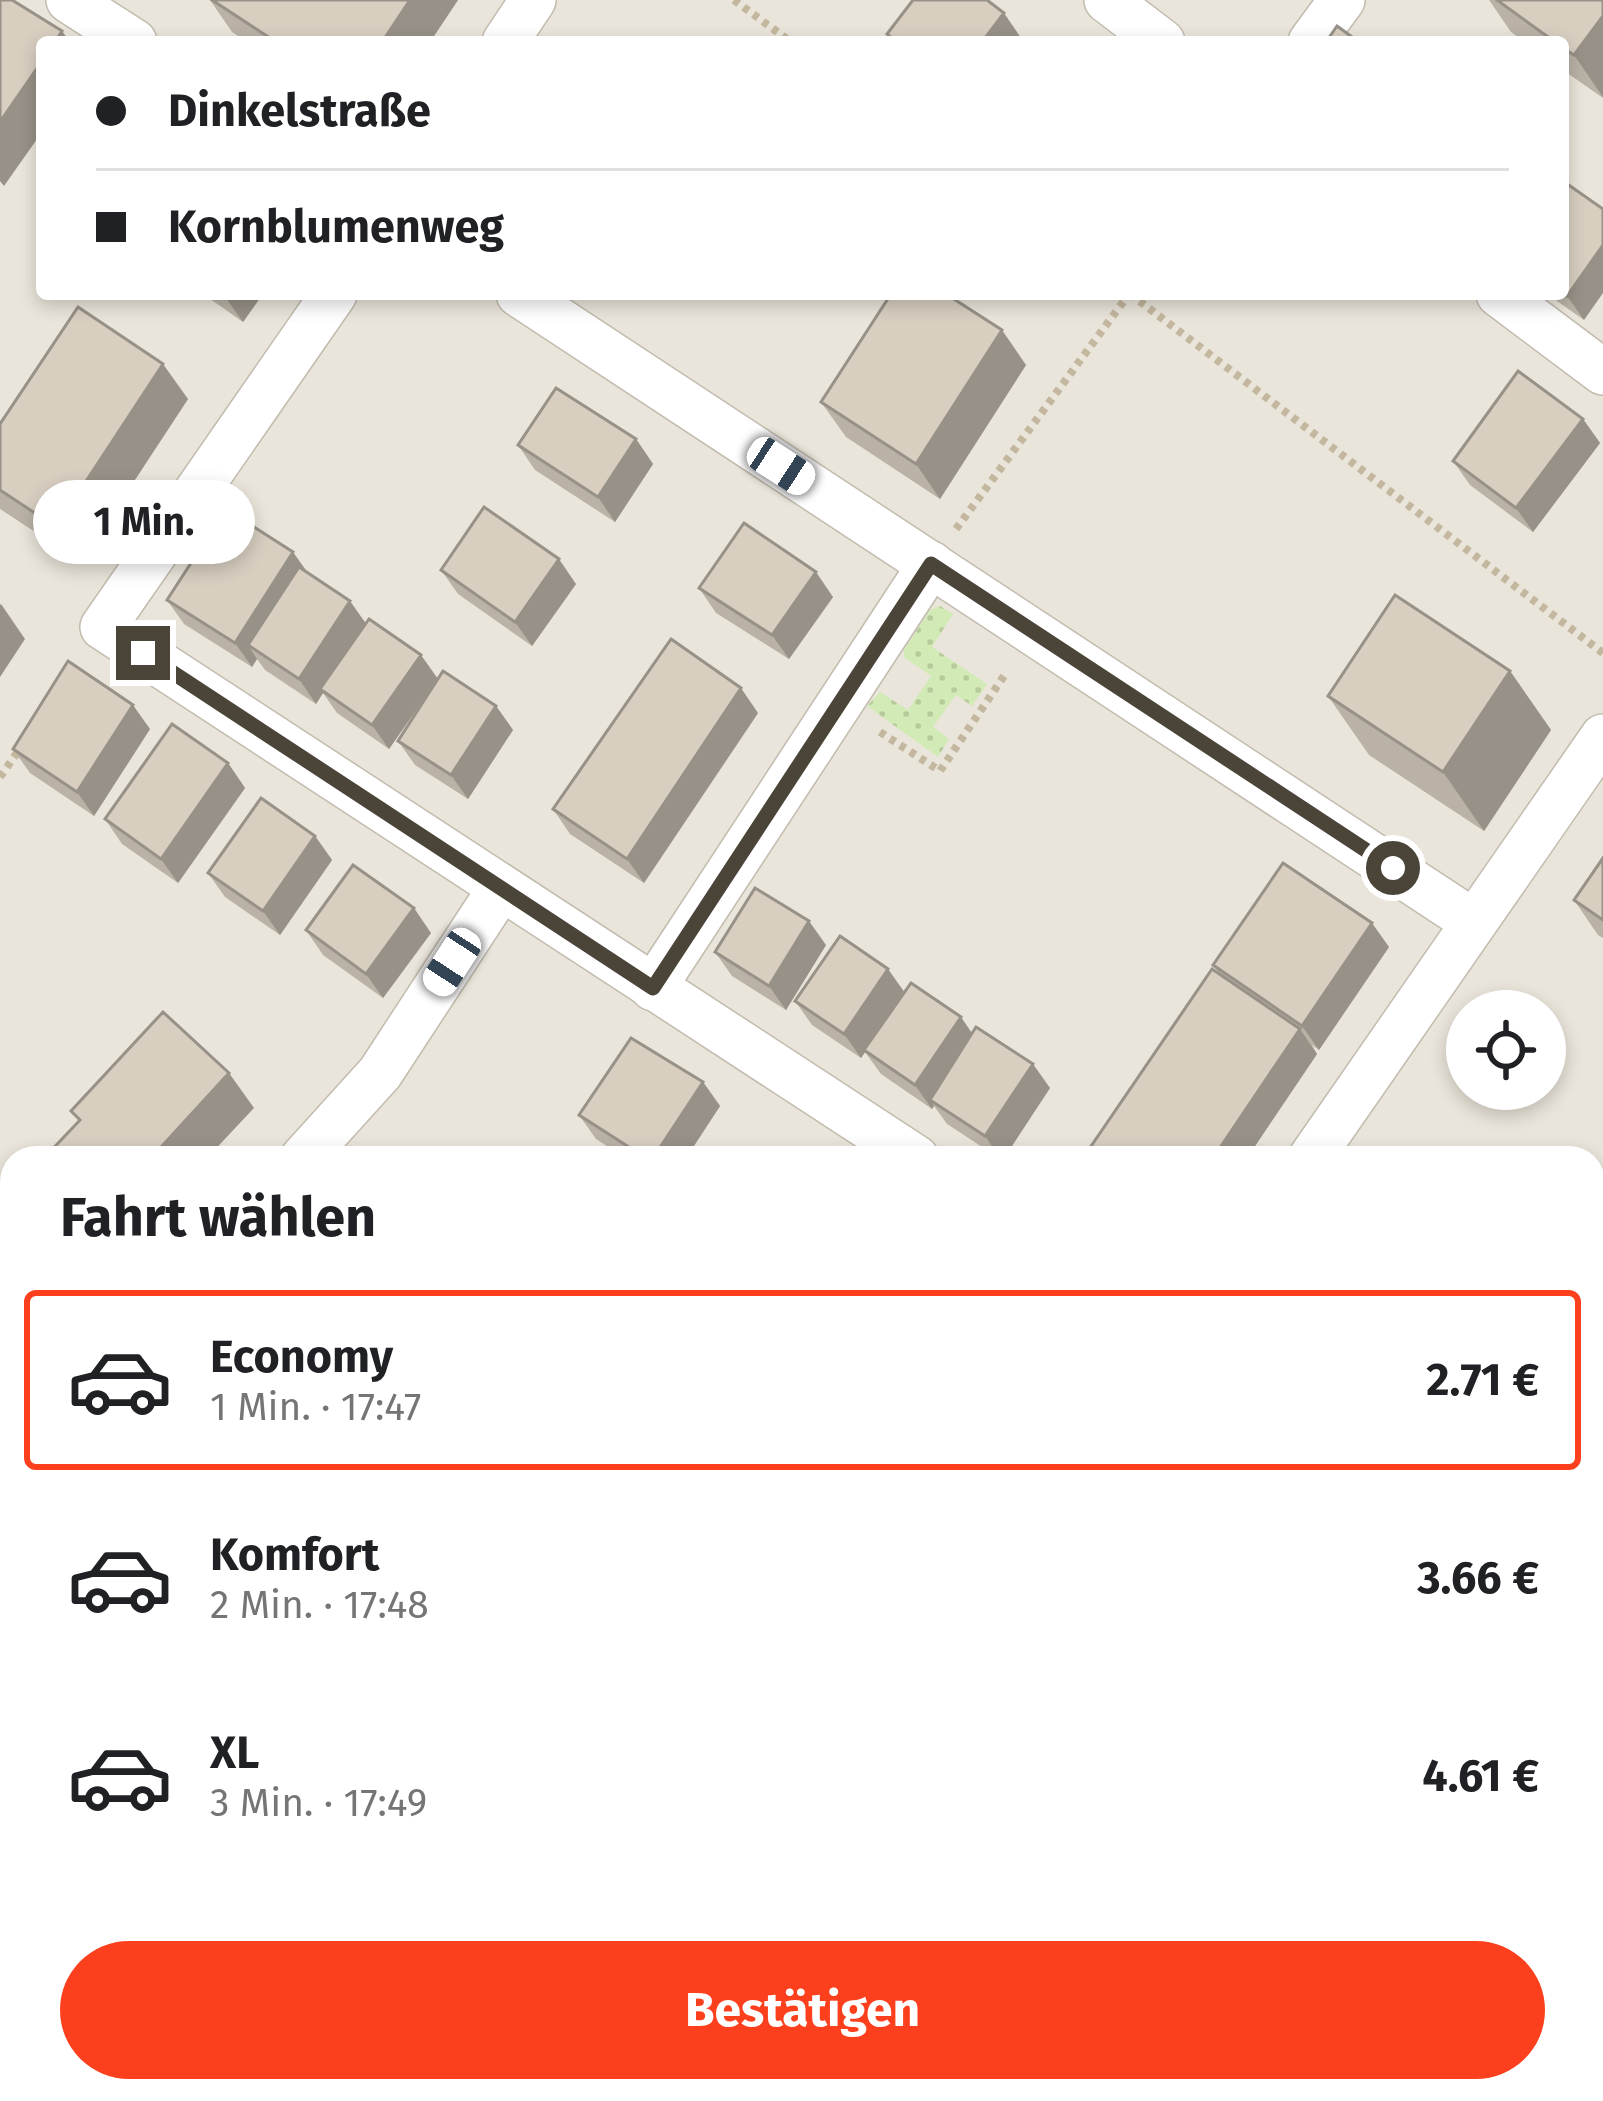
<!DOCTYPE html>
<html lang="de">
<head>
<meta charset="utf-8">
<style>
	body { margin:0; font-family:"Fira Sans",sans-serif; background:#f6f6f6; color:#202124; height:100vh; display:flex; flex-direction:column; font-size:45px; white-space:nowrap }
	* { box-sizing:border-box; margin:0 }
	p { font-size:39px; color:#757577 }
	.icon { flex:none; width:66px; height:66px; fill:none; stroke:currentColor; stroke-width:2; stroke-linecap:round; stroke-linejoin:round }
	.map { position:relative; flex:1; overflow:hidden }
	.panel { position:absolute; left:0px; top:1146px; width:1605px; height:957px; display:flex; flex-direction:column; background:#fff; border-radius:36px 36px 0 0; box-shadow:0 6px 18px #0003 }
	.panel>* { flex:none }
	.hud { position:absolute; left:36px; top:36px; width:1533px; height:264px; border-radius:12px; box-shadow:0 6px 18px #0003; display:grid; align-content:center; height:264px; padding:0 60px; background:#fff }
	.tools { position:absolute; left:1446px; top:990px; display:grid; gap:24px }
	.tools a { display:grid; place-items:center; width:120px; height:120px; border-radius:50%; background:#fff; box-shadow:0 6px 18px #0003; font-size:60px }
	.end { position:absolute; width:54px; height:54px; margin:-27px; border:15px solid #4b4439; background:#fff; box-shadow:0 0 0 6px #fff }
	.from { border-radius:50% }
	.bubble { position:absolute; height:84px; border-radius:42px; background:#fff; box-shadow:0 6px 18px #0003; font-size:39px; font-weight:700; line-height:84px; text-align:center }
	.car { position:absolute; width:36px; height:72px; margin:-36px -18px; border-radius:15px; box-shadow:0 0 9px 3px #0007; background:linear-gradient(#fff 24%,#345 0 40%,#fff 0 76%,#345 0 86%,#fff 0) }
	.hud b { display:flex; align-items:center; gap:42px; height:114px; font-size:45px }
	.hud b+b { border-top:3px solid #e0e0e0 }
	.hud i { width:30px; height:30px; background:#202124 }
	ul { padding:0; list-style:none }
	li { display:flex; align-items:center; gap:36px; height:180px; margin:0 24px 18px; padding:0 36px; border:6px solid transparent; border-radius:12px }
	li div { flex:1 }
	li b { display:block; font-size:45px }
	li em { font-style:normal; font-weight:700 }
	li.on { border-color:#fc3f1d }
	li>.icon { width:108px; height:108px; stroke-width:1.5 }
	h2 { padding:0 60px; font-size:54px; line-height:144px }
	.primary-button { display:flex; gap:24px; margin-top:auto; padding:24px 60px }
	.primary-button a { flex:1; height:138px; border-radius:72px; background:#fc3f1d; color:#fff; font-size:48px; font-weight:700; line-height:138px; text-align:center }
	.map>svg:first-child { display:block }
</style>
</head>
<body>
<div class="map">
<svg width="1603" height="2101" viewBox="0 0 1603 2101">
	<defs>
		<pattern id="grass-dots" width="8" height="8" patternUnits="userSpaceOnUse" patternTransform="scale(3)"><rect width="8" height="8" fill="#d2eab5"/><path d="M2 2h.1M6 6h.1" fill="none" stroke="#b6ca9c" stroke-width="1.8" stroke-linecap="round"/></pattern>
	</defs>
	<rect width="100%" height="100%" fill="#f6f3ec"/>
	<path fill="#eae5da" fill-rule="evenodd" d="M 0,0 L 1603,0 L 1603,1202 L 1593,1215 L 1593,1158 L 12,1158 L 12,2091 L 860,2091 L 851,2101 L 0,2101 ZM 42,42 L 1563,42 L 1563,294 L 42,294 ZM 1467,1011 L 1545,1011 L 1545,1089 L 1467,1089 Z"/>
	<path fill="url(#grass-dots)" d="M 940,606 L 953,614 L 932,647 L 987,684 L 972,706 L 956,695 L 933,727 L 949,739 L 938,757 L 867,706 L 880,692 L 908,710 L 931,676 L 904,657 L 904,650 L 930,610 Z"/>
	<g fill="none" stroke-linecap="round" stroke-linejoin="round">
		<g stroke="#c2bbae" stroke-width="48">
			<g id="street">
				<path d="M 69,0 L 134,42"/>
				<path d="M 1107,0 L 1162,42"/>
				<path d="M 505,42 L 533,0"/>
				<path d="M 1311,42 L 1342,0"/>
				<path d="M 334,294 L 103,627 L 916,1158"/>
				<path d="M 519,294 L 1472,921"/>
				<path d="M 1499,294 L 1603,372"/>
				<path d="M 653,988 L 931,564"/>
				<path d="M 303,1158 L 380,1073 L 501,888"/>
				<path d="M 1311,1158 L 1603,737"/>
				<path d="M 0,1494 L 12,1481"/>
				<path d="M 0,2000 L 12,2007"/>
				<path d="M 158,2091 L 175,2101"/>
				<path d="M 345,2101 L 351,2091"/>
				<path d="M 864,2101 L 873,2091"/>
			</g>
		</g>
		<g stroke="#c4b79f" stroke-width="8" stroke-dasharray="6 6" stroke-linecap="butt">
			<path d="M 734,0 L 791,42"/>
			<path d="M 1130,294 L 1603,653"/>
			<path d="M 956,529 L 1129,294"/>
			<path d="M 880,732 L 940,771 L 1006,673"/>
			<path d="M 0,777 L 21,747"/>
			<path d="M 1593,1241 L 1603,1229"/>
		</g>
		<use href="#street" stroke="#fff" stroke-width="45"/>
	</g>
	<g fill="#bab2a6">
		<path d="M 210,0 L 458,0 L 430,42 L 247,42 L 232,32 Z"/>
		<path d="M 1489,0 L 1603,0 L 1603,98 L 1563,70 L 1563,42 L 1525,42 L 1511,32 Z"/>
		<path d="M 1563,181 L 1584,320 L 1547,294 L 1563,294 Z"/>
		<path d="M 203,294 L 263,294 L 243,322 Z"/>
		<path d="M 1026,365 L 940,499 L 846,437 L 821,402 Z"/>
		<path d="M 188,399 L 81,562 L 0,509 L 0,424 Z"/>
		<path d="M 1583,419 L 1600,443 L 1533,532 L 1470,485 L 1453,461 Z"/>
		<path d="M 636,439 L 653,464 L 615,522 L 535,470 L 518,445 Z"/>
		<path d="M 441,570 L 576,584 L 532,646 L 458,594 Z"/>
		<path d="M 308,573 L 366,623 L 438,679 L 496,706 L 513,730 L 468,799 L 415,765 L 398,741 L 435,683 L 389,749 L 337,713 L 323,693 L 316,704 L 265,670 L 257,659 L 252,667 L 184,624 L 167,600 Z"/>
		<path d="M 699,588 L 833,597 L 789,659 L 716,613 Z"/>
		<path d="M 1510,671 L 1551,730 L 1484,831 L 1369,755 L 1328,696 Z"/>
		<path d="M 758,713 L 644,883 L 570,834 L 553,809 Z"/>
		<path d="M 150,729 L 94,816 L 30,773 L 13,749 Z"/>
		<path d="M 228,763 L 245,788 L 178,883 L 122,844 L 105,819 Z"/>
		<path d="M 315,836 L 332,860 L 280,935 L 225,897 L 208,873 Z"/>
		<path d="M 1603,858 L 1603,938 L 1598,935 L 1574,900 Z"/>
		<path d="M 306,930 L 431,933 L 383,998 L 323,955 Z"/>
		<path d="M 826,945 L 786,1010 L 732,976 L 715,952 Z"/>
		<path d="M 1389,947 L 1319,1050 L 1312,1045 L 1317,1054 L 1247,1158 L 1083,1158 L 1219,973 L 1213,965 Z"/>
		<path d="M 904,992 L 972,1034 L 1050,1088 L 1004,1158 L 999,1158 L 947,1124 L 934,1106 L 932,1109 L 881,1074 L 865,1052 L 861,1058 L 812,1025 L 795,1001 Z"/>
		<path d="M 703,1082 L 720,1106 L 686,1158 L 625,1158 L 596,1139 L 579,1115 Z"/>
		<path d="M 0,1723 L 12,1734 L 12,1799 L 0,1813 Z"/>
		<path d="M 0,1834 L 12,1846 L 12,1910 L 9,1913 L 0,1905 Z"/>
		<path d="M 756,2091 L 804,2091 L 811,2101 L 768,2101 Z"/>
	</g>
	<g fill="#979187">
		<path d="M 410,0 L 458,0 L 430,42 L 382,42 Z"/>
		<path d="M 1004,13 L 1021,38 L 1018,42 L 982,42 Z"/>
		<path d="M 1603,16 L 1603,97 L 1574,55 Z"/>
		<path d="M 62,31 L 70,42 L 55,42 Z"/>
		<path d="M 42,61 L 42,132 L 4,186 L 0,181 L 0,122 Z"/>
		<path d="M 1603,245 L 1603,293 L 1584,320 L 1567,296 Z"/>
		<path d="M 223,294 L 263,294 L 243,322 Z"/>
		<path d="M 1002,330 L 1026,365 L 940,499 L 916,464 Z"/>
		<path d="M 163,364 L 188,399 L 81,562 L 56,527 Z"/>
		<path d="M 1583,419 L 1600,443 L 1533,532 L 1516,508 Z"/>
		<path d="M 636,439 L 653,464 L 615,522 L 598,497 Z"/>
		<path d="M 293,552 L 310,576 L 248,645 L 257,659 L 252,667 L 235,643 Z"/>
		<path d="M 559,559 L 576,584 L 532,646 L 515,622 Z"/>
		<path d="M 816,572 L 833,597 L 789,659 L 772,635 Z"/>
		<path d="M 350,601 L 367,625 L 320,689 L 323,693 L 316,704 L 299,679 Z"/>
		<path d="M 1,604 L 25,639 L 0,677 L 0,605 Z"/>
		<path d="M 421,655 L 438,679 L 389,749 L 372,725 Z"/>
		<path d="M 1510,671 L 1551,730 L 1484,831 L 1443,772 Z"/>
		<path d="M 741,688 L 758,713 L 644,883 L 627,859 Z"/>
		<path d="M 133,705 L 150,729 L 94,816 L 77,792 Z"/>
		<path d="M 496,706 L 513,730 L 468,799 L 451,775 Z"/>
		<path d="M 228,763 L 245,788 L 178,883 L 161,859 Z"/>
		<path d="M 315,836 L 332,860 L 280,935 L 263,911 Z"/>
		<path d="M 414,908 L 431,933 L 383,998 L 366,974 Z"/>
		<path d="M 809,921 L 826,945 L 786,1010 L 769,986 Z"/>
		<path d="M 1372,923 L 1389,947 L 1319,1050 L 1302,1026 Z"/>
		<path d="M 888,969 L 905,993 L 861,1058 L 844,1034 Z"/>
		<path d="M 961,1017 L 978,1042 L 930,1100 L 934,1106 L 932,1109 L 915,1085 Z"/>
		<path d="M 1300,1029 L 1317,1054 L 1247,1158 L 1213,1158 Z"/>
		<path d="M 1033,1064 L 1050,1088 L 1004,1158 L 1000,1158 L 985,1136 Z"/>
		<path d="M 229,1073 L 254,1108 L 207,1158 L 151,1158 Z"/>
		<path d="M 703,1082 L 720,1106 L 686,1158 L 653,1158 Z"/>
		<path d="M 12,1324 L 12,1388 L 0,1402 L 0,1338 Z"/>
		<path d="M 0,1780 L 12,1797 L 0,1813 Z"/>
		<path d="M 8,2045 L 12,2050 L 12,2091 L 6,2101 L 0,2101 L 0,2059 Z"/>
		<path d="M 802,2091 L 804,2091 L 811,2101 L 796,2101 Z"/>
	</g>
	<g fill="#d8cfc1" stroke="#979187" stroke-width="3">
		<path d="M 0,0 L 12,0 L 62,31 L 55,42 L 42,42 L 42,61 L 0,122 Z"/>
		<path d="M 212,0 L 410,0 L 382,42 L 276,42 Z"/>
		<path d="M 913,0 L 987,0 L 1004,13 L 982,42 L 897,42 L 887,34 Z"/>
		<path d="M 1497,0 L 1603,0 L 1603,16 L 1574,55 L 1563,48 L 1563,42 L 1555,42 Z"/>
		<path d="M 1337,26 L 1359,42 L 1326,42 Z"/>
		<path d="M 1563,181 L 1603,209 L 1603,245 L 1567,296 L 1563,293 Z"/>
		<path d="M 891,294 L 946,294 L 1002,330 L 916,464 L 821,402 Z"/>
		<path d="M 78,307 L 163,364 L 56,527 L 0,490 L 0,424 Z"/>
		<path d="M 1518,371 L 1583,419 L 1516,508 L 1453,461 Z"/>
		<path d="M 556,388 L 636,439 L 598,497 L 518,445 Z"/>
		<path d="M 484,507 L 559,559 L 515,622 L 441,570 Z"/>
		<path d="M 226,509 L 293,552 L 235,643 L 167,600 Z"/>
		<path d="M 744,523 L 816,572 L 772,635 L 699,588 Z"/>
		<path d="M 299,567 L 350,601 L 299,679 L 248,645 Z"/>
		<path d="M 1395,595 L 1510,671 L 1443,772 L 1328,696 Z"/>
		<path d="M 369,619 L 421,655 L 372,725 L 320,689 Z"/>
		<path d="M 671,639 L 741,688 L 627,859 L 553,809 Z"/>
		<path d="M 68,661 L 133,705 L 77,792 L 13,749 Z"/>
		<path d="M 443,671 L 496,706 L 451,775 L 398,741 Z"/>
		<path d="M 172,724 L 228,763 L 161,859 L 105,819 Z"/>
		<path d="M 261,798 L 315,836 L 263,911 L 208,873 Z"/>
		<path d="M 1603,858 L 1603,920 L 1574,900 Z"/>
		<path d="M 1283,863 L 1372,923 L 1302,1026 L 1213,965 Z"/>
		<path d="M 353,865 L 414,908 L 366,974 L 306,930 Z"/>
		<path d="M 755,888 L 809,921 L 769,986 L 715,952 Z"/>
		<path d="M 840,936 L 888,969 L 844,1034 L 795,1001 Z"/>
		<path d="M 1212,969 L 1300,1029 L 1213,1158 L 1083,1158 Z"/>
		<path d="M 911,983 L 961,1017 L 915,1085 L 864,1050 Z"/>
		<path d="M 163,1012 L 229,1073 L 151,1158 L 44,1158 L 80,1120 L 71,1111 Z"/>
		<path d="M 976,1027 L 1033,1064 L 985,1136 L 930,1100 Z"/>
		<path d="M 631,1038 L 703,1082 L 653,1158 L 646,1158 L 579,1115 Z"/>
		<path d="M 12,1169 L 12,1324 L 0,1338 L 0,1183 Z"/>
		<path d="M 0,1723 L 12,1734 L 12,1776 L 6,1783 L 0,1778 Z"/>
		<path d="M 0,1834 L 12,1846 L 12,1889 L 0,1901 Z"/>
		<path d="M 0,2040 L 8,2045 L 0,2059 Z"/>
		<path d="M 433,2091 L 488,2091 L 503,2101 L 426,2101 Z"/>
		<path d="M 763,2091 L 802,2091 L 796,2101 L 778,2101 Z"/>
		<path d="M 96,2093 L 110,2101 L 91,2101 Z"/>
	</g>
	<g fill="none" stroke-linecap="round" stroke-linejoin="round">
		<path stroke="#4b4439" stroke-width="15" d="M 143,653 L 653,988 L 931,564 L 1393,868"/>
	</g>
</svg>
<div class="tools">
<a><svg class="icon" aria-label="locate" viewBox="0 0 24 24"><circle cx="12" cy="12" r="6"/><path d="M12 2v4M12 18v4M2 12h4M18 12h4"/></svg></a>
</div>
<i class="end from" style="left:1393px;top:868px"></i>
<i class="end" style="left:143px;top:653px"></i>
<div class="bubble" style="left:33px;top:480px;width:222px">1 Min.</div>
<i class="car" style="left:781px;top:466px;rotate:123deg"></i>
<i class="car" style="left:452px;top:962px;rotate:213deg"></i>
<div class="hud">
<b><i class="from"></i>Dinkelstraße</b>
<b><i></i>Kornblumenweg</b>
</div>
<section class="panel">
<h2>Fahrt wählen</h2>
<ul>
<li class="on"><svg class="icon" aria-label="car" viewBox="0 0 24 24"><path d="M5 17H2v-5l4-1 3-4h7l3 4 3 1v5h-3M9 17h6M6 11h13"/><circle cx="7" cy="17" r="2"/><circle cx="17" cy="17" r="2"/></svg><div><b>Economy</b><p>1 Min. · 17:47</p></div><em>2.71 €</em></li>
<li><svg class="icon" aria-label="car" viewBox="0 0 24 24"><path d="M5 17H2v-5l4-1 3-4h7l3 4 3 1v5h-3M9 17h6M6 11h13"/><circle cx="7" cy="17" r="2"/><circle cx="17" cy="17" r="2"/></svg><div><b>Komfort</b><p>2 Min. · 17:48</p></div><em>3.66 €</em></li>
<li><svg class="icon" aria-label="car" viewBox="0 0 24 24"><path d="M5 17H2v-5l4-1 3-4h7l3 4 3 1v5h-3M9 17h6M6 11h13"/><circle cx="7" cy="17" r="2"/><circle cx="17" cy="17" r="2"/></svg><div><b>XL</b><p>3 Min. · 17:49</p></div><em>4.61 €</em></li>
</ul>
<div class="primary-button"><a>Bestätigen</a></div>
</section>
</div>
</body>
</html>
